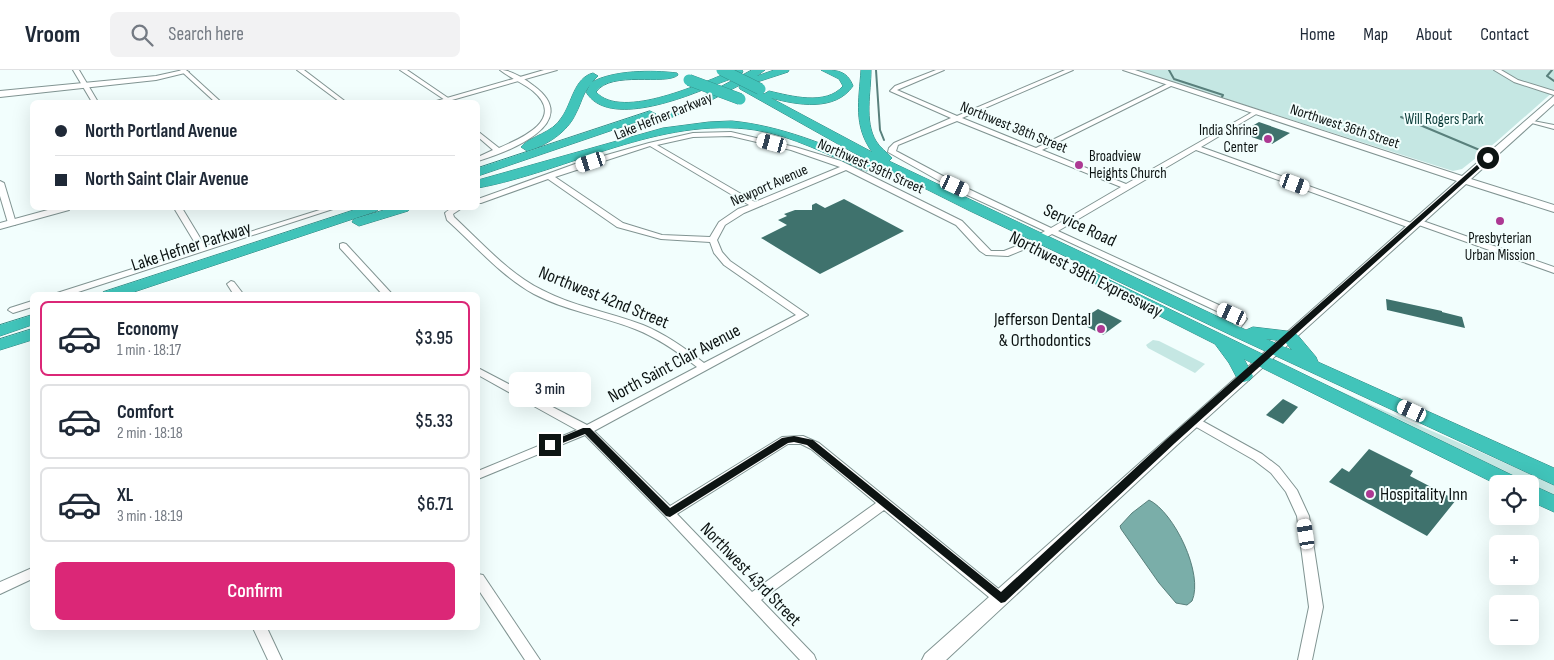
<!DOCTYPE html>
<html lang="en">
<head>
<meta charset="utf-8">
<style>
	body { margin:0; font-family:"Sofia Sans Condensed",sans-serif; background:#f2f2f3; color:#1f2937; height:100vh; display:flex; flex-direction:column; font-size:19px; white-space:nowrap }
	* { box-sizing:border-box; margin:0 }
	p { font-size:16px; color:#747a83 }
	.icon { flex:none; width:28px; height:28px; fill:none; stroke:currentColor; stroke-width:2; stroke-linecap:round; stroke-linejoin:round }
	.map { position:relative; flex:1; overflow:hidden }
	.details { position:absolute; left:30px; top:222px; width:450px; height:338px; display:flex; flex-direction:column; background:#fff; border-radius:8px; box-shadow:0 5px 20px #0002 }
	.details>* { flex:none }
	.guide { position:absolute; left:30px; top:30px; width:450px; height:110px; border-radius:8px; box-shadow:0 5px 20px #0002; display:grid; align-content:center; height:110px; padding:0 25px; background:#fff }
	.buttons { position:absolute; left:1489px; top:405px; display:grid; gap:10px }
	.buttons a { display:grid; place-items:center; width:50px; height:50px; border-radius:8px; background:#fff; box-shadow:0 5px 20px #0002; font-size:25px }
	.end { position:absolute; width:22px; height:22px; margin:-11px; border:6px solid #0d1413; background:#fff; box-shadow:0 0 0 2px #fff }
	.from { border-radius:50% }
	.bubble { position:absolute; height:35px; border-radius:8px; background:#fff; box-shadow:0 5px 20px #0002; font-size:16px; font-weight:600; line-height:35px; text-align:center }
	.car { position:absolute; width:15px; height:30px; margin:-15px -8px; border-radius:6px; box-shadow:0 0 4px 1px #0007; background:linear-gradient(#fff 24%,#345 0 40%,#fff 0 76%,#345 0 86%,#fff 0) }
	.guide b { display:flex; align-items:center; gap:18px; height:48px; font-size:19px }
	.guide b+b { border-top:1px solid #e0e1e3 }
	.guide i { width:12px; height:12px; background:#1f2937 }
	ul { padding:9px 0 0; list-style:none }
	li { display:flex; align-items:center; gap:15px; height:75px; margin:0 10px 8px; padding:0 15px; border:2px solid #e0e1e3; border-radius:8px }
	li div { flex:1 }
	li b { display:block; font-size:19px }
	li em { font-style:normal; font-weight:600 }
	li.current { border-color:#db2777 }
	li>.icon { width:45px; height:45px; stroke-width:1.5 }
	.cta { display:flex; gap:10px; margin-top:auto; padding:10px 25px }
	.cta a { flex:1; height:58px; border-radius:8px; background:#db2777; color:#fff; font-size:20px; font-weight:600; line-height:58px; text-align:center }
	header { display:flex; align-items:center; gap:30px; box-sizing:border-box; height:70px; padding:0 25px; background:#fff; border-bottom:1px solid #e0e1e3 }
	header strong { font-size:24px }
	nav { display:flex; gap:28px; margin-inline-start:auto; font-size:18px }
	.search { width:350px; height:45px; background:#f2f2f3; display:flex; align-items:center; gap:12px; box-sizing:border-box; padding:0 18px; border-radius:8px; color:#747a83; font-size:19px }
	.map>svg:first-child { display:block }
</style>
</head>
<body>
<header>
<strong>Vroom</strong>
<div class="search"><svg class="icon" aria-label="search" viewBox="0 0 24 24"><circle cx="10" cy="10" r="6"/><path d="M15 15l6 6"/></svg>Search here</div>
<nav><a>Home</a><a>Map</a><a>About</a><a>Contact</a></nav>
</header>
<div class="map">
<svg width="1554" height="590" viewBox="0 0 1554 590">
	<rect width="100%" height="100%" fill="#f2fefd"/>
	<g fill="#c5e7e3">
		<path d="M 1135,0 L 1554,0 L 1554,21 L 1496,72 L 1462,99 L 1453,101 Z"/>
		<path d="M 1153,270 L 1159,271 L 1205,294 L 1195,303 L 1148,278 L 1146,275 Z"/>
		<path d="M 1301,303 C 1384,342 1470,376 1554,415 L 1554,430 L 1530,418 L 1530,414 L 1521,414 Z"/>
	</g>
	<path fill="#7aaea9" stroke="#59807c" d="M 1149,430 C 1174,442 1204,504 1192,531 L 1187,535 L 1176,533 L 1159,513 L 1121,459 L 1120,456 L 1132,443 Z"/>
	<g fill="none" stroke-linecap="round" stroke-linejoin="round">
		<g stroke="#59807c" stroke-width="2">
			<path d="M 876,0 L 880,60 L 884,70"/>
			<path d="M 1169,0 L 1174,9 L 1223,25 L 1222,27"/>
			<path d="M 1552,0 L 1547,6 L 1554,11"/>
			<path d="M 1401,47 L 1482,81"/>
		</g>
	</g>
	<g fill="#3f726d">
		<path d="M 1259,52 L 1290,63 L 1272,74 L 1240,63 Z"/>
		<path d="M 844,129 L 904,161 L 820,204 L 761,168 L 787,155 L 778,150 L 787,146 L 784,144 L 795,140 L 812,140 L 812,135 L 816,133 L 825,138 Z"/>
		<path d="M 1386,229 L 1442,241 L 1442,242 L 1462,247 L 1465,258 L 1387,240 Z"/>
		<path d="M 1098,239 L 1122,251 L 1103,265 L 1078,252 Z"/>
		<path d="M 1283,329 L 1298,337 L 1283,354 L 1266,345 Z"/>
		<path d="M 1369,379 L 1413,401 L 1410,406 L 1456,430 L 1427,466 L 1329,412 L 1342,398 L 1349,402 Z"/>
	</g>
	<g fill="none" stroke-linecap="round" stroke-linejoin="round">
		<g stroke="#819492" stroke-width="2">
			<g id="street">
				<path d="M 73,0 L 79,0 L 98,32 L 92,32 Z"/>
				<path d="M 180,0 L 186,0 L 221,32 L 215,32 Z"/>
				<path d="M 297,0 L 304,0 L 346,32 L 340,32 Z"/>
				<path d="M 400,0 L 407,0 L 454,32 L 448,32 Z"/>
				<path d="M 500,0 C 512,0 525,9 534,16 C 584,53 508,82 478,91 L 478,87 L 493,80 L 478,67 L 478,62 L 480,63 L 499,78 C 522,68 566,49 533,21 C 523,13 510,8 500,0 Z"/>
				<path d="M 936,0 L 944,0 L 897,20 L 957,46 L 1065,0 L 1073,0 L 962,48 L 1036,78 L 1169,13 L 1173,13 L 1173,15 L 1042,80 L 1126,114 L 1256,40 L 1259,42 L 1258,43 L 1201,77 L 1414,154 L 1414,150 L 1420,150 L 1554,197 L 1554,203 L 1416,154 L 1416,158 L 1410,158 L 1196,80 L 1058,161 L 1245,247 L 1247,249 C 1243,254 1240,260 1234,262 L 1229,259 L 1236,250 L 1052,164 L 1030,177 L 1008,186 L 986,185 L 980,181 L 956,155 L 846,100 L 744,143 L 725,155 L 717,170 L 722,182 L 730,191 L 808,245 L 594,361 L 670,436 L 782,367 L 803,366 L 819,373 L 1006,525 L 1008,529 L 1006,533 L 1001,535 L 996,533 L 884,440 L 761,530 L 814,585 L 816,590 L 800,590 L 665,446 L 585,365 L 478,409 L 478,401 L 577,360 L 478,305 L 478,298 L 587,355 L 697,297 C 678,282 658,268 635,259 C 602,246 566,241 534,224 C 501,206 475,175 447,150 L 445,143 C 450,138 455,138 462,138 L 453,144 L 454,147 C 482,173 508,203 542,220 C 574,237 610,242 643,255 C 665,264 685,278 704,293 L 796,245 L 724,195 L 714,183 L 710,172 L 661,169 L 617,157 L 548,109 L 481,133 L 478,133 L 478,129 L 575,94 L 649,73 L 693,63 L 731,62 L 795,77 L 841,91 L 962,151 L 991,181 L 1004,181 L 1024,173 L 1045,161 L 952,118 L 888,82 L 889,78 L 894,73 L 951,48 L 890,21 L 895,16 ZM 957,51 L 1121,117 L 1051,158 L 958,114 L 896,81 L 898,75 ZM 731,66 L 791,80 L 840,97 L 755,132 L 657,75 L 693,67 ZM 650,76 L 749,135 L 738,139 L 719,152 L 710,167 L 662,165 L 623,153 L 555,107 ZM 788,374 L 801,374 L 811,379 L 876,433 L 752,522 L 677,444 Z"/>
				<path d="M 1494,0 L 1501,0 L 1518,10 L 1554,21 L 1554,25 L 1514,12 Z"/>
				<path d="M 1528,50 L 1554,55 L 1554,59 L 1528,52 Z"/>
				<path d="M 0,111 L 4,113 L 16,153 L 15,155 L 12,155 L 8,153 L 0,126 Z"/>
				<path d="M 174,138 L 182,138 L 205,176 L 326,138 L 336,138 L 69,225 L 55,225 L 57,223 L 198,178 Z"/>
				<path d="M 343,173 L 346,174 L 393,225 L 383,225 L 340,178 L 340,174 Z"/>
				<path d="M 231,211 L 234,212 L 244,225 L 234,225 L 227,214 Z"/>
				<path d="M 32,231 L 32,237 L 13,243 L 8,240 L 10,238 Z"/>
				<path d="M 1195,347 L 1262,384 L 1279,397 L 1297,420 L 1309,446 L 1323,537 L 1312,590 L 1298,590 L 1309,537 L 1297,446 L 1286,422 L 1271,403 L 1254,390 L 1191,354 L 1190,351 L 1191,348 Z"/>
				<path d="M 32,498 L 32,509 L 0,524 L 0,512 Z"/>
				<path d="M 478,504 L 483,505 L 540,590 L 525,590 L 478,519 Z"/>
				<path d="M 253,558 L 267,558 L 282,590 L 268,590 Z"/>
			</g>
		</g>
		<g stroke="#819492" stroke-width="2">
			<g id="secondary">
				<path d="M 183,0 L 189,2 L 156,10 L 0,27 L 0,21 L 156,6 Z"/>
				<path d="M 544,0 L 557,0 L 445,32 L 433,32 Z"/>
				<path d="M 1123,0 L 1135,0 L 1462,106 L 1554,26 L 1554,34 L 1471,109 L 1554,135 L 1554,142 L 1466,114 L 1177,375 L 946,590 L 922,590 L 925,584 L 1457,111 Z"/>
				<path d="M 55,138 L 70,138 L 69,140 L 0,159 L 0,153 Z"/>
			</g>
		</g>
		<g stroke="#2f8680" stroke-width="1">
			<g id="highway">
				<path d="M 734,0 L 742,0 L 743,2 C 737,8 724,11 715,15 C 686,27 608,59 586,22 L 590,15 C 583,23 581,34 576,43 C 568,62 546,76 527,81 L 521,77 C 531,65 552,64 562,47 C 572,33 574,8 593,3 L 598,6 L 592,12 C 614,0 652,0 677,3 L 678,5 C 666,16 611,0 596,22 C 622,51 704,12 734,0 Z"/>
				<path d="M 752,0 L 765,0 L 757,6 L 774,0 L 789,0 L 788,2 L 748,15 L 764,24 L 769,21 C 791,26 826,36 843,16 L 839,9 L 821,0 C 836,0 847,0 853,16 C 835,42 797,35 771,28 L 872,82 C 853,55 859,31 861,0 L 871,0 C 871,22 864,51 876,71 C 880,78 887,82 892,88 L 889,91 L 1246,260 L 1253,257 L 1295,262 L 1316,287 L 1318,292 L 1554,398 L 1554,415 L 1235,267 L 970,141 L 854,83 L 740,19 L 739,17 L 740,15 L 702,35 L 643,59 L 635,59 L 633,57 L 635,55 L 694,31 ZM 1266,269 L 1284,271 L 1292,280 Z"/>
				<path d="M 650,41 L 656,44 L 654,46 L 478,106 L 478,98 Z"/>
				<path d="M 732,51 C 782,56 826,75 871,94 L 873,97 L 867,101 L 863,100 C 828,85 793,66 755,60 C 660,46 569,101 478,118 L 478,110 L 663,58 L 709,52 Z"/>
				<path d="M 360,138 L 379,138 L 377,141 L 125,225 L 101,225 L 103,222 Z"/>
				<path d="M 391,138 L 410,138 L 408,141 L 359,156 L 352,152 L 354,149 Z"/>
				<path d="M 1093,202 L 1520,409 L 1523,414 L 1498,414 L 1498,415 L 1244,289 L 1253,306 L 1250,310 L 1244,312 L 1238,310 L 1229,293 L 1215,274 L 1088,210 L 1085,207 L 1088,204 Z"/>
				<path d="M 32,245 L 32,255 L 0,266 L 0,255 Z"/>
				<path d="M 32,259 L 32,270 L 0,280 L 0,269 Z"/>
				<path d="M 1530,414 L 1554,425 L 1554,442 L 1530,431 Z"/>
			</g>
		</g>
		<use href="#street" fill="#fff" fill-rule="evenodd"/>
		<use href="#secondary" fill="#fff" fill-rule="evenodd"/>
		<use href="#highway" fill="#41c4ba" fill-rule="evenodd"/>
		<g stroke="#2f8680" stroke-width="12" stroke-linecap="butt">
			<g id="highway-bridge">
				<path d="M 722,0 L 760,19"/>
				<path d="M 689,10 L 740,29"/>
			</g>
		</g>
		<use href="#highway-bridge" stroke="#41c4ba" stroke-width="11"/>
	</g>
	<path fill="#0d1413" d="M 1486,87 L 1491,88 L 1175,373 L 1005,532 L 1001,533 L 807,375 L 794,372 L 788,373 L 670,447 L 666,446 L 585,364 L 550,378 L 546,375 L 547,373 L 583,358 L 590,358 L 670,438 L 782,368 L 794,366 L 813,370 L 1001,522 L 1168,368 Z"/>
	<g fill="#ad3993" stroke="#f2fefd" stroke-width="2">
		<circle cx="1268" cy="69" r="5"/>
		<circle cx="1079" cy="95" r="5"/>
		<circle cx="1500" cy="151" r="5"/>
		<circle cx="1101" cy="259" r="5"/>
		<circle cx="1370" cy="424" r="5"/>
	</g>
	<g text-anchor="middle" stroke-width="4" stroke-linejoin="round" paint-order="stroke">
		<g font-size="15" fill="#0d1413" stroke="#f2fefd">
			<text transform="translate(663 46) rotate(-22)" y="5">Lake Hefner Parkway</text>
			<text transform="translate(1345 56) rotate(18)" y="5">Northwest 36th Street</text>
			<text transform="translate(1014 57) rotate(22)" y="5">Northwest 38th Street</text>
			<text transform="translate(871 96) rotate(24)" y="5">Northwest 39th Street</text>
			<text transform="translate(769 115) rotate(-24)" y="5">Newport Avenue</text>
		</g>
		<g font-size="15" fill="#093b38" stroke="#f2fefd">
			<text x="1444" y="54">Will Rogers Park</text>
		</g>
		<g font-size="15" fill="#0d1413" stroke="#f2fefd" text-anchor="end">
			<text x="1258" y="65">India Shrine<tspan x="1258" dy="17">Center</tspan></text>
			<text x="1089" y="91" text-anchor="start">Broadview<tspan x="1089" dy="17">Heights Church</tspan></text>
			<text x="1500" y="173" text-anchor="middle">Presbyterian<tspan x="1500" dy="17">Urban Mission</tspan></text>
		</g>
		<g font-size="18" fill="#0d1413" stroke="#f2fefd">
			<text transform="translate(1080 155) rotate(25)" y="6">Service Road</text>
			<text transform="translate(191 176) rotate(-18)" y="6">Lake Hefner Parkway</text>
			<text transform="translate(1086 204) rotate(27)" y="6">Northwest 39th Expressway</text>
			<text transform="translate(604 227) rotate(22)" y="6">Northwest 42nd Street</text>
			<text transform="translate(674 293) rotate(-28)" y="6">North Saint Clair Avenue</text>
			<text transform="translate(751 504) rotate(46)" y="6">Northwest 43rd Street</text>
		</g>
		<g font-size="18" fill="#0d1413" stroke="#f2fefd" text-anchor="end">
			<text x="1091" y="255">Jefferson Dental<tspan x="1091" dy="21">&amp; Orthodontics</tspan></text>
			<text x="1380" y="430" text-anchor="start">Hospitality Inn</text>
		</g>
	</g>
</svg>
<div class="buttons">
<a><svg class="icon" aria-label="locate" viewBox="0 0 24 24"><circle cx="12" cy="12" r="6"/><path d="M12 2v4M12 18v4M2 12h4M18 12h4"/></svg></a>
<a>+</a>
<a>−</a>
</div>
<i class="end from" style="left:1488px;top:88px"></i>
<i class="end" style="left:550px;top:375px"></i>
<div class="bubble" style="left:509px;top:302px;width:82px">3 min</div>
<i class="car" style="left:772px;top:73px;rotate:285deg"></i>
<i class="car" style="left:591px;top:92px;rotate:252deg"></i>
<i class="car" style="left:1295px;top:114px;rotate:110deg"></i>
<i class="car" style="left:955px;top:116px;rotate:115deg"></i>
<i class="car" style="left:1232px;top:244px;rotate:295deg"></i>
<i class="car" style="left:1412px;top:341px;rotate:295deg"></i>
<i class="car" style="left:1306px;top:464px;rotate:351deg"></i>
<div class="guide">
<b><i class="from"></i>North Portland Avenue</b>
<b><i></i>North Saint Clair Avenue</b>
</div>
<section class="details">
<ul>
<li class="current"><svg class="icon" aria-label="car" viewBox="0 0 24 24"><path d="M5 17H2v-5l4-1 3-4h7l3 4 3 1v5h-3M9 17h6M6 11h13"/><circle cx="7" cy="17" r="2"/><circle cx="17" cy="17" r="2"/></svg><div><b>Economy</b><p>1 min · 18:17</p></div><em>$3.95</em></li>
<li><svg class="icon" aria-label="car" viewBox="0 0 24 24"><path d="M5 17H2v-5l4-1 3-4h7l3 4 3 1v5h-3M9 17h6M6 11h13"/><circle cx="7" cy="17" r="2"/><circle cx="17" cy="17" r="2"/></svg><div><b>Comfort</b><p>2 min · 18:18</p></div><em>$5.33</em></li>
<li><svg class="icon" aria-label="car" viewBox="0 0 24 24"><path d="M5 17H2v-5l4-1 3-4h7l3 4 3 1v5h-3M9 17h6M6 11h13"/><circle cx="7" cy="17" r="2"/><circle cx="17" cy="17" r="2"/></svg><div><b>XL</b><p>3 min · 18:19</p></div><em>$6.71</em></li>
</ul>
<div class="cta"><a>Confirm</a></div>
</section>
</div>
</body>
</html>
